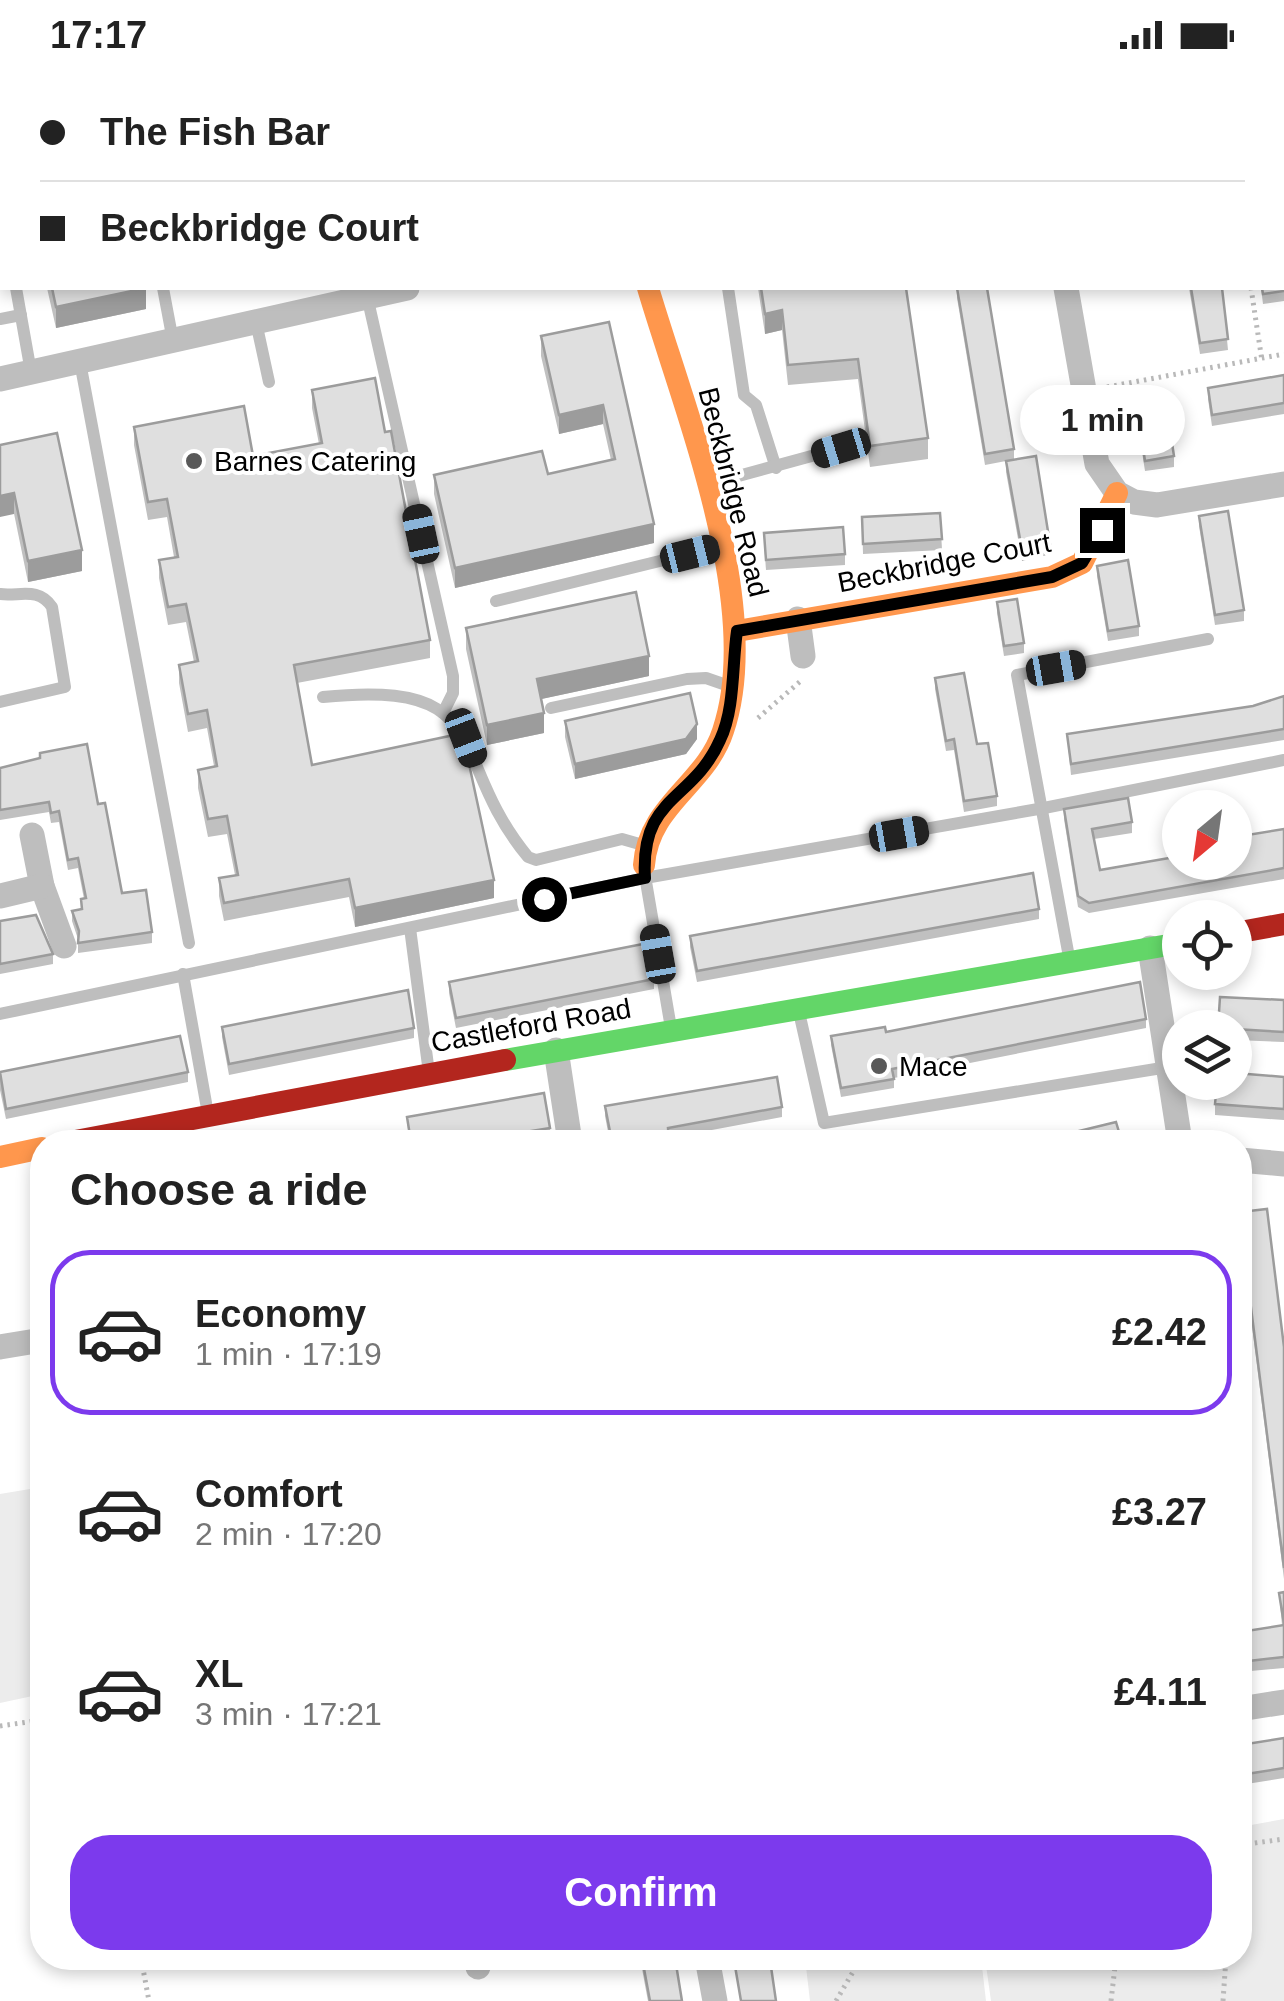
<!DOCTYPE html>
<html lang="en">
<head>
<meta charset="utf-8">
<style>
	body { margin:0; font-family:Helvetica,sans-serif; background:#f2f2f2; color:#222; height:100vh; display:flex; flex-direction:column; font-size:38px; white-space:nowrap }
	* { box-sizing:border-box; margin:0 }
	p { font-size:32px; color:#767676 }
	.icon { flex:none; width:55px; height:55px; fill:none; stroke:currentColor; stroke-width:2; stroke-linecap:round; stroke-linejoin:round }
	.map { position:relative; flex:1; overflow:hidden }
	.sheet { position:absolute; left:30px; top:1060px; width:1222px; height:840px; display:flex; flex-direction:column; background:#fff; border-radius:40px; box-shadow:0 5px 15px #0003 }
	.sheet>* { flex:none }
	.top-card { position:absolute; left:0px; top:0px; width:1285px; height:220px; box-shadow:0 5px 15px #0003; display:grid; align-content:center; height:220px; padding:0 40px; background:#fff }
	.needle { width:65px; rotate:209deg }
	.buttons { position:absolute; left:1162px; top:720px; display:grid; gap:20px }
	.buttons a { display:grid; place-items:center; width:90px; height:90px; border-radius:50%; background:#fff; box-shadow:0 5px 15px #0003; font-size:50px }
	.end { position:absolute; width:45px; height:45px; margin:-22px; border:12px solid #000; background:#fff; box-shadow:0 0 0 5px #fff }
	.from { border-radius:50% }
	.bubble { position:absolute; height:70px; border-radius:35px; background:#fff; box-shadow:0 5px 15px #0003; font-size:32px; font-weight:600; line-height:70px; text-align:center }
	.car { position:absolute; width:30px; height:60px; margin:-30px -15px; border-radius:12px; box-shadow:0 0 8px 2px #0007; background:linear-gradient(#222 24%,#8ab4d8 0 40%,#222 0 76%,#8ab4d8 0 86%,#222 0) }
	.top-card b { display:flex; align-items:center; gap:35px; height:95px; font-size:38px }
	.top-card b+b { border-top:2px solid #e0e0e0 }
	.top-card i { width:25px; height:25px; background:#222 }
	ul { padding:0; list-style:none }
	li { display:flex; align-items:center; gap:30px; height:165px; margin:0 20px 15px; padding:0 20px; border:5px solid transparent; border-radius:40px }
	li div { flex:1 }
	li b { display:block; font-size:38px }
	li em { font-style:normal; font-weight:600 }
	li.active { border-color:#7c3aed }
	li>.icon { width:90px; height:90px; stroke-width:1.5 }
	h2 { padding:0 40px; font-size:45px; line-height:120px }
	.button { display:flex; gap:20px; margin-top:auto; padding:20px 40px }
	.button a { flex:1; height:115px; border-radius:40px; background:#7c3aed; color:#fff; font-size:40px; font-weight:600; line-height:115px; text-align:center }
	.status { display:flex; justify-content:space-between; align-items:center; height:70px; padding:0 50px; background:#fff; direction:ltr }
	.status svg { height:28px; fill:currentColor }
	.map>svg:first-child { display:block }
</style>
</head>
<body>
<div class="status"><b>17:17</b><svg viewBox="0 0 49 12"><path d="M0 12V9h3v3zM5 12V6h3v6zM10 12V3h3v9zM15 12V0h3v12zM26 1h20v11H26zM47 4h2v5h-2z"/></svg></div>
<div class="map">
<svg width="1284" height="1931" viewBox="0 0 1284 1931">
	<rect width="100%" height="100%" fill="#fff"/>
	<g fill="#ececec">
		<path d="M 42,1417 L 42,1624 L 0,1633 L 0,1424 Z"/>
		<path d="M 1284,1749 L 1284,1931 L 991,1931 L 985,1888 L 1240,1888 L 1240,1757 Z"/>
		<path d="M 805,1888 L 981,1888 L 986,1931 L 810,1931 Z"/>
	</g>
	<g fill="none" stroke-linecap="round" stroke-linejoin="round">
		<g stroke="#b9b9b9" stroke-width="5" stroke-dasharray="2.5 5" stroke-linecap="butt">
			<path d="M 1282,38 L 1284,38"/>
			<path d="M 1251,218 L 1262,291"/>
			<path d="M 1107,317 L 1284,284"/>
			<path d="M 758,648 L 803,609"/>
			<path d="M 0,1656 L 42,1650"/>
			<path d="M 1240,1775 L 1284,1769"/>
			<path d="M 141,1888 L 149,1931"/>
			<path d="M 836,1931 L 861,1888"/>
			<path d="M 1111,1931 L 1116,1888"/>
			<path d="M 1223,1931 L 1226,1888"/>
		</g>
		<g stroke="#bebebe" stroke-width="12">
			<path d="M 152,0 L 155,2"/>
			<path d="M 701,0 L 701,2"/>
			<path d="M 1228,0 L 1228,2"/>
			<path d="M 172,2 L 174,0"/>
			<path d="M 1282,11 L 1284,10"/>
			<path d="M 0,143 L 2,153"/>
			<path d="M 16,218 L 31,302"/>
			<path d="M 163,218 L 173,271"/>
			<path d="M 728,218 L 744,325 L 756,335 L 776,398"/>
			<path d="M 367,226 L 453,606 L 453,623 L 443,643"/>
			<path d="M 0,249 L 21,245"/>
			<path d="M 256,252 L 269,312"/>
			<path d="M 80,292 L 189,873"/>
			<path d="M 709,414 L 841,378"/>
			<path d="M 0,524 C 18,527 38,516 52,537 L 65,617 L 0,632"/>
			<path d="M 496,531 L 717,477"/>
			<path d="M 323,627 C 499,609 445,687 528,787 L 536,790 L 622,769 L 643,775"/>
			<path d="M 551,638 L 687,609 L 706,608 L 729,616"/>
			<path d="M 644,800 L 671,958"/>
			<path d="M 410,858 L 429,1003"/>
			<path d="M 1069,887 L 1017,605 L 1208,569"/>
			<path d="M 183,904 L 208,1044"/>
			<path d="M 799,942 L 824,1053 L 1168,997"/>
			<path d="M 0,944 L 645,808 L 1044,738 L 1284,690"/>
		</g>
		<g stroke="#bebebe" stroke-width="25">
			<path d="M 603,0 L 603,2"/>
			<path d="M 1066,218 L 1097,394 L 1117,423 L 1134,432 L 1157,435 L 1284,414"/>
			<path d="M 0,309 L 407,218"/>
			<path d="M 798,549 L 803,586"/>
			<path d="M 32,765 L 42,816 L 64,876"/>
			<path d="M 0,826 L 42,816"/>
			<path d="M 1150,878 L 1180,1072"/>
			<path d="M 556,980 L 570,1072"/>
			<path d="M 1240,1090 L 1284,1094"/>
			<path d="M 0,1277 L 42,1270"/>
			<path d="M 1240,1639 L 1284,1632"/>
			<path d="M 477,1888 L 478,1897"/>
			<path d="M 707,1888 L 715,1931"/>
		</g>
		<path stroke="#63d668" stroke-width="22" d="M 505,990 L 1180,873"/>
		<g stroke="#ff974d" stroke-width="22">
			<path d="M 737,561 L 1052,507 L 1082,493 L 1117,423"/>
			<path d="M 644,795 C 648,735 706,714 723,661 C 765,537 684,340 648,218"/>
			<path d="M 0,1087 L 42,1078"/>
		</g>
		<g stroke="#b3261e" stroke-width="22">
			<path d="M 1235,863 L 1284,854"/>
			<path d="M 70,1072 L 505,990"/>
		</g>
	</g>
	<g fill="#c0c0c0">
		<path d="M 1284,193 L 1284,231 L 1263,234 L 1261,218 L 1282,218 Z"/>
		<path d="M 47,218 L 146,218 L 146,239 L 56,258 Z"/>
		<path d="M 758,218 L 906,218 L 928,368 L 928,389 L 870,397 L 858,309 L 788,315 L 782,260 L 765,264 Z"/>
		<path d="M 957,218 L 1014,379 L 1014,390 L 1050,484 L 1022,491 L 1006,402 L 1006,391 L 985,395 L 957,228 Z"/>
		<path d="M 1189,218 L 1222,218 L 1228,280 L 1200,284 Z"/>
		<path d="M 609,252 L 654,473 L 455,518 L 434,424 L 434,405 L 548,404 L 611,390 L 603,354 L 559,364 L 541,286 L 541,266 Z"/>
		<path d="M 1284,305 L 1284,344 L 1212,356 L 1208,329 L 1208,318 Z"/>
		<path d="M 312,320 L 385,362 L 430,570 L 430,588 L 297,613 L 312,695 L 494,828 L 355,857 L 349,827 L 224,851 L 219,826 L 219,808 L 235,805 L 227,764 L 208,767 L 198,718 L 198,700 L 214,696 L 207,658 L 188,662 L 179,613 L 179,595 L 194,592 L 186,552 L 168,555 L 159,508 L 159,490 L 174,487 L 167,447 L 148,450 L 134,375 L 134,357 L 253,386 L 319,374 L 312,338 Z"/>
		<path d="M 1138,345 L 1174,386 L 1174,397 L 1145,401 L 1138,356 Z"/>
		<path d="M 0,375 L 82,501 L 28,512 Z"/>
		<path d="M 940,443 L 942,480 L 863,484 L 862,447 Z"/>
		<path d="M 1199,446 L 1244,540 L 1244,551 L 1215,555 L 1199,456 Z"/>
		<path d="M 764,473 L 845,484 L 845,495 L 766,500 Z"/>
		<path d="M 1097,496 L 1139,556 L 1139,566 L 1108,571 L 1097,506 Z"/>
		<path d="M 997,532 L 1024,573 L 1024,583 L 1004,586 L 997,543 Z"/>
		<path d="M 466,558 L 649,606 L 541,629 L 544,663 L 487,675 L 466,579 Z"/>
		<path d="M 935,608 L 977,674 L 997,726 L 997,736 L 964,742 L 954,680 L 946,681 L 935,619 Z"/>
		<path d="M 1284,626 L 1284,670 L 1071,705 L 1067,664 L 1253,636 Z"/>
		<path d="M 565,651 L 697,669 L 686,684 L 575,709 L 565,667 Z"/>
		<path d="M 0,698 L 98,734 L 122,823 L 152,862 L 152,873 L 78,883 L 78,869 L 72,851 L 72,841 L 81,840 L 81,829 L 84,829 L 78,798 L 68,800 L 59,752 L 51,753 L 49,742 L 0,750 Z"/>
		<path d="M 1064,739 L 1132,752 L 1132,763 L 1094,769 L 1100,800 L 1173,787 L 1173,778 L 1284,759 L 1284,809 L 1089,843 L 1078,837 L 1064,749 Z"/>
		<path d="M 1039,839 L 1039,849 L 697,912 L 690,877 L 690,866 Z"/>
		<path d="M 0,851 L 53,884 L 53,894 L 0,904 Z"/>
		<path d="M 654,909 L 654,919 L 456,958 L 449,923 L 449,912 Z"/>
		<path d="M 1284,930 L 1284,972 L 1235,970 L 1235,958 Z"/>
		<path d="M 1146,949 L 1146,958 L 894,1008 L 894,1018 L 841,1027 L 831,975 L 831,966 Z"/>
		<path d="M 222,957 L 414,958 L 414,968 L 229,1005 L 222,967 Z"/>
		<path d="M 0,1002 L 188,1002 L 188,1012 L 6,1049 L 0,1020 Z"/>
		<path d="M 1284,1007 L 1284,1050 L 1215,1045 L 1215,1034 Z"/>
		<path d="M 605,1036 L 782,1037 L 782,1047 L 669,1068 L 669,1072 L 610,1072 L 605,1046 Z"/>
		<path d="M 407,1047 L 550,1058 L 550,1068 L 526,1072 L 409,1072 Z"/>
		<path d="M 1240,1142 L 1284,1277 L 1284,1509 L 1240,1162 Z"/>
		<path d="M 1284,1522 L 1284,1598 L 1240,1602 L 1240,1562 L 1282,1555 L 1279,1523 Z"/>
		<path d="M 1284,1668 L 1284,1708 L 1240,1715 L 1240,1675 Z"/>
		<path d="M 640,1888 L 675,1888 L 682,1931 L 648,1931 Z"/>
	</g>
	<g fill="#9c9c9c">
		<path d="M 146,218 L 146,239 L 56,258 L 56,237 Z"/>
		<path d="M 782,240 L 782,260 L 765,264 L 765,244 Z"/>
		<path d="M 603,335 L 603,354 L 559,364 L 559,345 Z"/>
		<path d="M 14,423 L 14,444 L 0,447 L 0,426 Z"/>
		<path d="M 654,454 L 654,473 L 455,518 L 455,498 Z"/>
		<path d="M 1050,474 L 1050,484 L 1022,491 L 1022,480 Z"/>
		<path d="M 82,480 L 82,501 L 28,512 L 28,491 Z"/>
		<path d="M 649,586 L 649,606 L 537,630 L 537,609 Z"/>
		<path d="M 544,643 L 544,663 L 487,675 L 487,655 Z"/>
		<path d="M 697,654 L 697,669 L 686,684 L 575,709 L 575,694 Z"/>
		<path d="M 494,810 L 494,828 L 355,857 L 355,838 Z"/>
	</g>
	<g fill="#dfdfdf" stroke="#9c9c9c" stroke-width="2.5">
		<rect x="5" y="0" width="94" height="2"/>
		<path d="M 285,0 L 368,0 L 369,2 L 273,2 Z"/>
		<path d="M 413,0 L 536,0 L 537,2 L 401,2 Z"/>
		<rect x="751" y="0" width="124" height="2"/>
		<path d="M 1102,0 L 1203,0 L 1204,2 L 1089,2 Z"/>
		<rect x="1282" y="42" width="2" height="93"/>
		<path d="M 1282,193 L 1284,193 L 1284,221 L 1263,224 L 1262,218 L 1282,218 Z"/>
		<path d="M 52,218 L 146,218 L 56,237 Z"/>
		<path d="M 761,218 L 906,218 L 928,368 L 870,376 L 858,289 L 788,295 L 782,240 L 765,244 Z"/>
		<path d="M 957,218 L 987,218 L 1014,379 L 985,384 Z"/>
		<path d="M 1191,218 L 1222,218 L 1228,269 L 1200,273 Z"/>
		<path d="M 609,252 L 654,454 L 455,498 L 434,405 L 542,381 L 548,404 L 615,389 L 603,335 L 559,345 L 541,266 Z"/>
		<path d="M 1284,305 L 1284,333 L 1212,345 L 1208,318 Z"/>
		<path d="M 375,308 L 385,362 L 391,361 L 430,570 L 294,595 L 312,695 L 459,664 L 466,680 L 494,810 L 355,838 L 349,809 L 224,833 L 219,808 L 238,805 L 227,746 L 208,749 L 198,700 L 217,696 L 207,640 L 188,644 L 179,595 L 198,591 L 186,534 L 168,537 L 159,490 L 178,487 L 167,429 L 148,432 L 134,357 L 244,336 L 253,386 L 322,373 L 312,320 Z"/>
		<path d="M 1167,341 L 1174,386 L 1145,391 L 1138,345 Z"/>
		<path d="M 57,363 L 82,480 L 28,491 L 14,423 L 0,426 L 0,375 Z"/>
		<path d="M 1036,386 L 1050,474 L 1022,480 L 1006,391 Z"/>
		<path d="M 1228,441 L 1244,540 L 1215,545 L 1199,446 Z"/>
		<path d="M 940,443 L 942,469 L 863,474 L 862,447 Z"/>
		<path d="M 843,457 L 845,484 L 766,490 L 764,463 Z"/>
		<path d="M 1128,490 L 1139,556 L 1108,561 L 1097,496 Z"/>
		<path d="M 636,522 L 649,586 L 537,609 L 544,643 L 487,655 L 466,558 Z"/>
		<path d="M 1017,529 L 1024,573 L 1004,576 L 997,532 Z"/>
		<path d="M 964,603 L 977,674 L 988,673 L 997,726 L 964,731 L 954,669 L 946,671 L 935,608 Z"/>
		<path d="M 690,623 L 697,654 L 686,669 L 575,694 L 565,651 Z"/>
		<path d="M 1284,626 L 1284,659 L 1071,694 L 1067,664 L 1253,636 Z"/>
		<path d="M 87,674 L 98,734 L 105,733 L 122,823 L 146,820 L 152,862 L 78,873 L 79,861 L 72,841 L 82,839 L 81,829 L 86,828 L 78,788 L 68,790 L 59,741 L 51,743 L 49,732 L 0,740 L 0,698 L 40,688 L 40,683 Z"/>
		<path d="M 1128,728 L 1132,752 L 1092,759 L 1100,800 L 1175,787 L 1173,778 L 1180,777 L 1180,792 L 1235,792 L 1235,767 L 1284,759 L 1284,798 L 1089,833 L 1078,826 L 1064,739 Z"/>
		<path d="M 1033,803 L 1039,839 L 697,901 L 690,866 Z"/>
		<path d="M 36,845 L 53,884 L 0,894 L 0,851 Z"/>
		<path d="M 648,873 L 654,909 L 456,948 L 449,912 Z"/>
		<path d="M 1140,912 L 1146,949 L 892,999 L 894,1009 L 841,1018 L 831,966 L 885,957 L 886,962 Z"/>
		<path d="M 408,920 L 414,958 L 229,994 L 222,957 Z"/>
		<path d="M 1220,927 L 1284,930 L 1284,962 L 1218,958 Z"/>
		<path d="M 180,966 L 188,1002 L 6,1039 L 0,1002 Z"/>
		<path d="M 1235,1003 L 1284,1007 L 1284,1039 L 1215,1034 L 1217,1012 L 1235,1012 Z"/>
		<path d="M 777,1007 L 782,1037 L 668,1058 L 669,1069 L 648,1072 L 612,1072 L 605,1036 Z"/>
		<path d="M 544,1023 L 550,1058 L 464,1072 L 411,1072 L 407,1047 Z"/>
		<path d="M 1116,1052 L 1122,1072 L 1069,1072 L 1067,1064 Z"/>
		<path d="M 1267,1139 L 1284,1277 L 1284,1498 L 1240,1151 L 1240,1142 Z"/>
		<path d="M 1284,1522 L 1284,1554 L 1279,1523 Z"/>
		<path d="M 1284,1555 L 1284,1587 L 1240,1592 L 1240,1562 Z"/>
		<path d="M 1284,1668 L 1284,1698 L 1240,1705 L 1240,1675 Z"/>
		<path d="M 642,1888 L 675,1888 L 682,1931 L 650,1931 Z"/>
		<path d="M 770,1890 L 776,1931 L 741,1931 L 735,1896 Z"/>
	</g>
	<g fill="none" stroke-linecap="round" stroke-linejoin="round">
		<path stroke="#000" stroke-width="12" d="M 544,829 L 645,808 C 640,725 692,733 720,670 C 735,639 732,595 737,561 L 1052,507 L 1082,493 L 1102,460"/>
	</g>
	<g fill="#595959" stroke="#fff" stroke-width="4">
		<circle cx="194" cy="391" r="10"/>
		<circle cx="879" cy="996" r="10"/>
	</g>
	<g text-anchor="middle" stroke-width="8" stroke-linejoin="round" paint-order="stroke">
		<g font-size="28" fill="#000" stroke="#fff" text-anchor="start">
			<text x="214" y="401">Barnes Catering</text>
			<text x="899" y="1006">Mace</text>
		</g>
		<g font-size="28" fill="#000" stroke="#fff">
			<text transform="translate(734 422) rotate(76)" y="10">Beckbridge Road</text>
			<text transform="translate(944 492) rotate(-11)" y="10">Beckbridge Court</text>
			<text transform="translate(531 955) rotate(-10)" y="10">Castleford Road</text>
		</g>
	</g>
</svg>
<div class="buttons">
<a><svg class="needle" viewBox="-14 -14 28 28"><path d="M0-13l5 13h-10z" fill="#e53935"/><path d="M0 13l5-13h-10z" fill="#767676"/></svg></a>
<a><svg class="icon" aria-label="locate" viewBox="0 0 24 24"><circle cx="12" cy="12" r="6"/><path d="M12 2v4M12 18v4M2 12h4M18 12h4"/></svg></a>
<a><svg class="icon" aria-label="layers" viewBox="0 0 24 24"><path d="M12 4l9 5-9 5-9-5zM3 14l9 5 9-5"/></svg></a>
</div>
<i class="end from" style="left:544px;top:829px"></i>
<i class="end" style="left:1102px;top:460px"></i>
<div class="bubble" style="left:1020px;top:315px;width:165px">1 min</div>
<i class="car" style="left:841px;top:378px;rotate:253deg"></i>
<i class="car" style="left:421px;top:464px;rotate:348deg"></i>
<i class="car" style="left:690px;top:484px;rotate:76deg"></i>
<i class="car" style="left:1056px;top:598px;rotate:80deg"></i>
<i class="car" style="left:466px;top:668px;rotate:159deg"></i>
<i class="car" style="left:899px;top:764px;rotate:80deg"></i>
<i class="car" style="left:658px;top:884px;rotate:350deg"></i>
<div class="top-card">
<b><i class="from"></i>The Fish Bar</b>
<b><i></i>Beckbridge Court</b>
</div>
<section class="sheet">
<h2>Choose a ride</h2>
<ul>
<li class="active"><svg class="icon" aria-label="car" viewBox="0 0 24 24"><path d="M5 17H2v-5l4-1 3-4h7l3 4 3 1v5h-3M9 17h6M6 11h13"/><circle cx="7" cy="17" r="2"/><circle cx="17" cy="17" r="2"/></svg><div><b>Economy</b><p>1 min · 17:19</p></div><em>£2.42</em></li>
<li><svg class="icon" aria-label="car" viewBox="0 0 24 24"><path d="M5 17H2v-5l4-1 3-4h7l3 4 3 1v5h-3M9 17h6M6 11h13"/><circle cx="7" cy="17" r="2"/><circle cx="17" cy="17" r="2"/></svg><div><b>Comfort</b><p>2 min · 17:20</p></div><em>£3.27</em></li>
<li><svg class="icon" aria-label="car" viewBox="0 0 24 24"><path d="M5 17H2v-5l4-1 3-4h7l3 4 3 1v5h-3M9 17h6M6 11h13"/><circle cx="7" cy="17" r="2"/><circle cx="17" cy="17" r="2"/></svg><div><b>XL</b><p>3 min · 17:21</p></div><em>£4.11</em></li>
</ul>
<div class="button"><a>Confirm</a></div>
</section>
</div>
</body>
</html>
